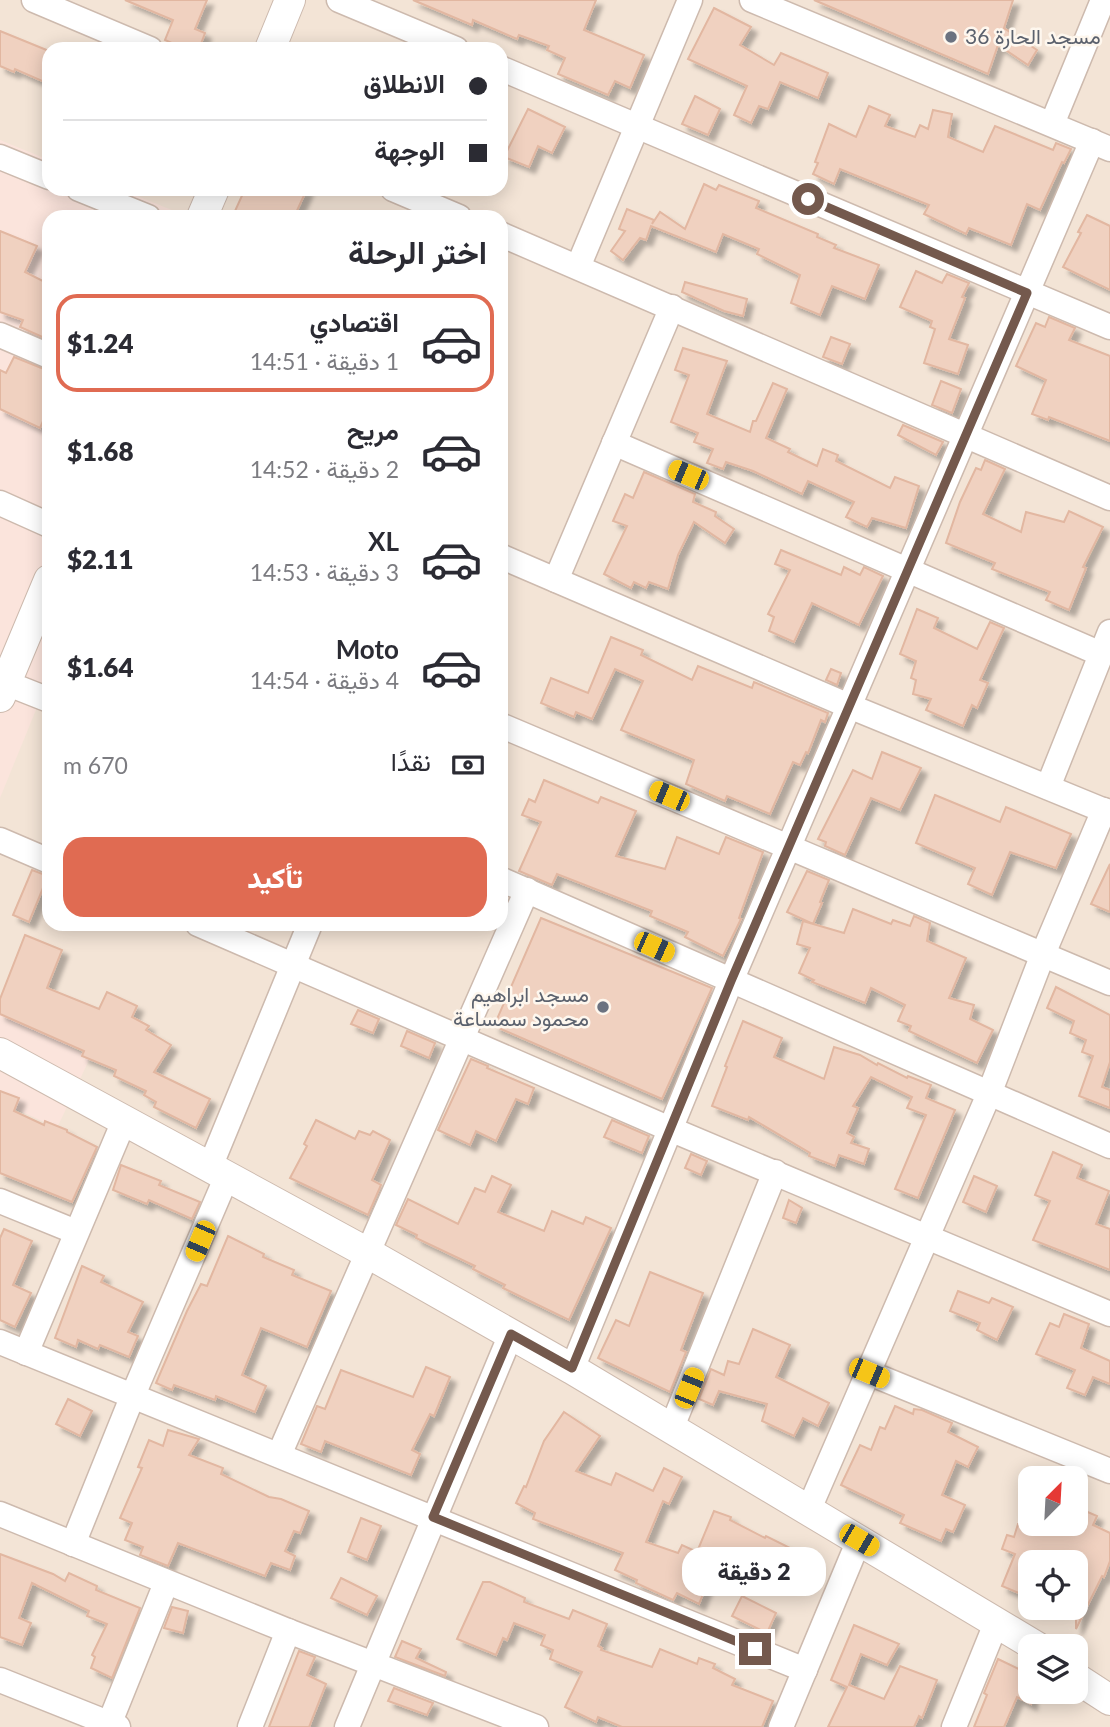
<!DOCTYPE html>
<html lang="ar">
<head>
<meta charset="utf-8">
<style>
	body { margin:0; font-family:Lato,Vazirmatn,sans-serif; background:#f2f2f3; color:#2b2b33; direction:rtl; height:100vh; display:flex; flex-direction:column; font-size:26px; white-space:nowrap }
	* { box-sizing:border-box; margin:0 }
	p { font-size:23px; color:#7c7c81 }
	.icon { flex:none; width:38px; height:38px; fill:none; stroke:currentColor; stroke-width:2; stroke-linecap:round; stroke-linejoin:round }
	.map { position:relative; flex:1; overflow:hidden; direction:ltr }
	.panel { position:absolute; left:42px; top:210px; width:466px; height:721px; display:flex; flex-direction:column; background:#fff; border-radius:21px; box-shadow:0 4px 18px #0003; direction:rtl }
	.panel>* { flex:none }
	.hud { position:absolute; left:42px; top:42px; width:466px; height:154px; border-radius:21px; box-shadow:0 4px 18px #0003; direction:rtl; display:grid; align-content:center; height:154px; padding:0 21px; background:#fff }
	.needle { width:46px; rotate:24deg }
	.tools { position:absolute; left:1018px; top:1466px; display:grid; gap:14px }
	.tools a { display:grid; place-items:center; width:70px; height:70px; border-radius:14px; background:#fff; box-shadow:0 4px 18px #0003; font-size:35px }
	.end { position:absolute; width:32px; height:32px; margin:-16px; border:9px solid #74594d; background:#fff; box-shadow:0 0 0 4px #fff }
	.from { border-radius:50% }
	.bubble { position:absolute; height:49px; border-radius:21px; background:#fff; box-shadow:0 4px 18px #0003; font-size:23px; font-weight:800; line-height:49px; text-align:center; direction:rtl }
	.car { position:absolute; width:21px; height:42px; margin:-21px -10px; border-radius:9px; box-shadow:0 0 5px 2px #0007; background:linear-gradient(#f5c518 24%,#345 0 40%,#f5c518 0 76%,#345 0 86%,#f5c518 0) }
	.hud b { display:flex; align-items:center; gap:24px; height:66px; font-size:26px }
	.hud b+b { border-top:2px solid #e1e1e2 }
	.hud i { width:18px; height:18px; background:#2b2b33 }
	ul { padding:0; list-style:none }
	li { display:flex; align-items:center; gap:21px; height:98px; margin:0 14px 10px; padding:0 7px; border:4px solid transparent; border-radius:21px }
	li div { flex:1 }
	li b { display:block; font-size:26px }
	li em { font-style:normal; font-weight:800 }
	li.current { border-color:#e06b52 }
	li>.icon { width:63px; height:63px; stroke-width:1.5 }
	h2 { padding:0 21px; font-size:32px; line-height:84px }
	.pay { display:flex; align-items:center; gap:18px; height:77px; padding:0 21px; font-size:26px }
	.pay p { margin-inline-start:auto }
	.button { display:flex; gap:14px; margin-top:auto; padding:14px 21px }
	.button a { flex:1; height:80px; border-radius:21px; background:#e06b52; color:#fff; font-size:28px; font-weight:800; line-height:80px; text-align:center }
	.map>svg:first-child { display:block }
</style>
</head>
<body>
<div class="map">
<svg width="1110" height="1727" viewBox="0 0 1110 1727">
	<defs>
		<filter id="shadow"><feDropShadow dx="6" dy="6" stdDeviation="2" flood-color="#0004"/></filter>
	</defs>
	<rect width="100%" height="100%" fill="#fbf3e8"/>
	<path fill="#f3e4d6" fill-rule="evenodd" d="M 0,0 L 1110,0 L 1110,1727 L 0,1727 ZM 49,49 L 500,49 L 500,189 L 49,189 ZM 49,217 L 500,217 L 500,924 L 49,924 ZM 1031,1479 L 1076,1479 L 1076,1524 L 1031,1524 ZM 1031,1563 L 1076,1563 L 1076,1608 L 1031,1608 ZM 1031,1647 L 1076,1647 L 1076,1692 L 1031,1692 Z"/>
	<g fill="#fbe4dc">
		<path d="M 0,140 L 49,160 L 49,189 L 120,189 L 189,217 L 49,217 L 49,678 L 0,798 Z"/>
		<path d="M 0,1005 L 90,1058 L 57,1128 L 0,1102 Z"/>
	</g>
	<g fill="#f0d1c0" stroke="#e2b7a1" stroke-width="2" filter="url(#shadow)">
		<path d="M 125,0 L 207,0 L 195,29 L 205,33 L 199,49 L 185,49 L 165,40 L 173,20 Z"/>
		<path d="M 413,0 L 596,0 L 584,30 L 644,55 L 630,88 L 615,81 L 608,95 L 558,74 L 565,58 L 547,50 L 549,46 L 519,35 L 517,39 L 473,20 L 472,25 Z"/>
		<path d="M 814,0 L 1013,0 L 1004,28 L 1037,50 L 1028,65 L 998,45 L 988,74 Z"/>
		<path d="M 714,8 L 751,27 L 740,45 L 774,65 L 781,53 L 828,73 L 818,98 L 780,82 L 768,109 L 759,106 L 751,123 L 734,115 L 747,86 L 688,59 Z"/>
		<path d="M 0,31 L 49,51 L 49,84 L 15,69 L 14,72 L 0,66 Z"/>
		<path d="M 695,96 L 720,109 L 708,135 L 682,124 Z"/>
		<path d="M 869,106 L 890,115 L 885,126 L 915,137 L 920,125 L 928,129 L 933,110 L 952,114 L 948,137 L 983,152 L 995,126 L 1053,150 L 1056,143 L 1071,149 L 1064,163 L 1062,162 L 1040,210 L 1027,204 L 1011,245 L 969,228 L 966,234 L 924,214 L 929,205 L 840,169 L 834,184 L 813,174 L 818,163 L 815,162 L 829,124 L 856,137 Z"/>
		<path d="M 528,109 L 565,127 L 552,153 L 538,146 L 529,167 L 504,157 Z"/>
		<path d="M 704,184 L 716,190 L 719,185 L 759,201 L 756,208 L 818,234 L 817,237 L 836,245 L 834,248 L 879,265 L 865,299 L 832,286 L 820,315 L 791,303 L 800,275 L 757,254 L 759,249 L 723,234 L 716,252 L 651,226 L 646,240 L 640,238 L 623,260 L 611,251 L 625,231 L 619,229 L 627,209 L 654,220 L 652,224 L 660,212 L 685,229 Z"/>
		<path d="M 245,189 L 307,189 L 294,217 L 247,217 L 235,211 Z"/>
		<path d="M 1087,215 L 1110,226 L 1110,290 L 1063,267 L 1081,233 L 1078,232 Z"/>
		<path d="M 0,231 L 37,246 L 25,272 L 49,284 L 49,340 L 20,327 L 23,320 L 0,312 Z"/>
		<path d="M 916,271 L 942,283 L 947,274 L 969,283 L 962,297 L 965,298 L 949,339 L 968,345 L 958,374 L 924,363 L 935,329 L 930,327 L 932,321 L 900,307 Z"/>
		<path d="M 685,282 L 747,299 L 743,316 L 724,311 L 682,292 Z"/>
		<path d="M 1049,317 L 1075,328 L 1069,340 L 1110,356 L 1110,441 L 1049,417 L 1048,420 L 1032,414 L 1046,380 L 1016,366 L 1036,323 L 1045,327 Z"/>
		<path d="M 831,337 L 850,344 L 842,364 L 823,357 Z"/>
		<path d="M 683,348 L 727,361 L 707,414 L 750,432 L 753,421 L 756,421 L 773,383 L 787,389 L 766,438 L 790,449 L 788,452 L 817,466 L 823,449 L 838,455 L 836,461 L 890,488 L 895,477 L 919,486 L 906,528 L 872,518 L 867,527 L 846,517 L 854,502 L 808,481 L 802,494 L 753,471 L 726,462 L 723,469 L 707,463 L 713,449 L 694,442 L 698,433 L 671,422 L 689,375 L 675,370 Z"/>
		<path d="M 14,357 L 49,371 L 49,408 L 40,428 L 0,409 L 0,370 L 6,373 Z"/>
		<path d="M 941,381 L 961,389 L 952,413 L 932,405 Z"/>
		<path d="M 903,425 L 943,442 L 936,455 L 898,435 Z"/>
		<path d="M 985,460 L 1005,469 L 983,514 L 1021,532 L 1026,512 L 1064,522 L 1069,511 L 1103,527 L 1083,567 L 1086,568 L 1069,610 L 1046,600 L 1050,592 L 992,569 L 995,563 L 946,543 L 960,502 L 976,468 L 981,470 Z"/>
		<path d="M 644,472 L 695,494 L 693,502 L 716,512 L 715,516 L 734,529 L 725,543 L 694,522 L 678,555 L 668,589 L 649,582 L 646,588 L 634,582 L 631,588 L 604,574 L 627,526 L 613,521 L 625,494 L 633,498 Z"/>
		<path d="M 781,550 L 841,575 L 844,567 L 860,575 L 864,567 L 883,576 L 859,625 L 812,603 L 794,642 L 769,631 L 774,617 L 768,614 L 790,570 L 775,564 Z"/>
		<path d="M 917,609 L 938,618 L 934,628 L 977,649 L 990,622 L 1004,628 L 980,680 L 988,683 L 977,708 L 972,705 L 963,726 L 926,710 L 931,699 L 913,694 L 916,680 L 911,678 L 916,661 L 900,654 Z"/>
		<path d="M 611,637 L 643,650 L 641,655 L 692,680 L 698,666 L 752,688 L 754,682 L 828,713 L 825,722 L 821,720 L 808,753 L 806,752 L 800,765 L 793,762 L 770,814 L 727,796 L 725,801 L 686,784 L 694,760 L 621,730 L 643,681 L 615,669 L 592,719 L 576,712 L 574,717 L 541,703 L 551,678 L 588,693 Z"/>
		<path d="M 831,669 L 841,673 L 837,685 L 826,680 Z"/>
		<path d="M 882,752 L 921,768 L 900,810 L 871,798 L 845,855 L 825,846 L 826,842 L 818,839 L 853,770 L 872,779 Z"/>
		<path d="M 544,780 L 598,803 L 601,797 L 636,811 L 616,856 L 665,869 L 677,837 L 719,854 L 726,837 L 763,852 L 739,918 L 741,919 L 723,956 L 685,937 L 688,932 L 650,916 L 652,911 L 557,874 L 552,885 L 519,871 L 541,822 L 522,815 L 529,799 L 535,802 Z"/>
		<path d="M 935,795 L 1000,822 L 1006,807 L 1071,834 L 1056,868 L 1010,852 L 992,895 L 968,884 L 975,868 L 916,843 Z"/>
		<path d="M 1110,864 L 1110,912 L 1091,904 Z"/>
		<path d="M 32,870 L 48,876 L 29,922 L 13,915 Z"/>
		<path d="M 807,871 L 829,880 L 820,902 L 822,903 L 813,924 L 787,912 Z"/>
		<path d="M 853,909 L 891,924 L 893,920 L 910,926 L 914,916 L 930,923 L 927,941 L 966,958 L 949,998 L 974,1005 L 970,1019 L 993,1030 L 977,1063 L 909,1031 L 911,1026 L 898,1021 L 905,1005 L 871,988 L 865,1003 L 812,982 L 814,980 L 799,973 L 810,948 L 797,944 L 803,921 L 844,933 Z"/>
		<path d="M 541,918 L 712,988 L 662,1099 L 494,1026 Z"/>
		<path d="M 25,935 L 62,950 L 47,988 L 99,1009 L 107,992 L 137,1006 L 132,1017 L 149,1026 L 146,1030 L 171,1045 L 154,1072 L 210,1099 L 196,1128 L 154,1107 L 156,1102 L 144,1095 L 146,1091 L 114,1076 L 116,1070 L 82,1056 L 84,1051 L 0,1014 L 0,999 Z"/>
		<path d="M 1056,987 L 1110,1015 L 1110,1062 L 1102,1087 L 1110,1090 L 1110,1108 L 1079,1096 L 1093,1056 L 1082,1052 L 1086,1040 L 1070,1033 L 1074,1021 L 1047,1008 Z"/>
		<path d="M 358,1010 L 379,1019 L 373,1033 L 351,1024 Z"/>
		<path d="M 743,1021 L 782,1038 L 774,1057 L 824,1079 L 834,1047 L 860,1055 L 877,1065 L 878,1063 L 907,1078 L 908,1076 L 931,1085 L 926,1098 L 955,1110 L 918,1198 L 895,1189 L 926,1115 L 907,1108 L 912,1097 L 871,1077 L 853,1106 L 858,1108 L 847,1133 L 854,1137 L 851,1143 L 869,1149 L 864,1164 L 839,1155 L 835,1166 L 809,1156 L 810,1153 L 749,1117 L 748,1120 L 712,1106 L 727,1067 L 725,1066 Z"/>
		<path d="M 407,1031 L 435,1043 L 429,1058 L 401,1046 Z"/>
		<path d="M 471,1059 L 488,1066 L 487,1068 L 534,1088 L 528,1104 L 516,1099 L 496,1141 L 476,1131 L 470,1145 L 438,1130 Z"/>
		<path d="M 0,1091 L 19,1098 L 14,1111 L 44,1125 L 45,1121 L 67,1130 L 67,1132 L 97,1147 L 72,1202 L 0,1173 Z"/>
		<path d="M 316,1120 L 355,1139 L 359,1131 L 370,1135 L 373,1131 L 390,1140 L 372,1180 L 381,1185 L 368,1215 L 290,1178 L 307,1146 L 304,1144 Z"/>
		<path d="M 612,1120 L 649,1136 L 642,1153 L 604,1137 Z"/>
		<path d="M 1053,1152 L 1082,1165 L 1077,1178 L 1109,1191 L 1096,1224 L 1110,1229 L 1110,1270 L 1033,1240 L 1050,1201 L 1035,1195 Z"/>
		<path d="M 691,1154 L 707,1161 L 701,1175 L 685,1168 Z"/>
		<path d="M 121,1165 L 161,1181 L 159,1185 L 200,1202 L 192,1219 L 149,1200 L 147,1204 L 113,1190 Z"/>
		<path d="M 492,1176 L 511,1185 L 498,1212 L 544,1231 L 552,1211 L 583,1224 L 586,1217 L 611,1228 L 569,1320 L 503,1288 L 505,1285 L 473,1269 L 475,1266 L 416,1238 L 417,1235 L 396,1225 L 408,1199 L 458,1224 L 475,1188 L 485,1192 Z"/>
		<path d="M 974,1176 L 997,1186 L 986,1212 L 963,1202 Z"/>
		<path d="M 789,1200 L 802,1208 L 796,1223 L 783,1218 Z"/>
		<path d="M 4,1229 L 32,1241 L 13,1285 L 31,1293 L 15,1327 L 0,1320 L 0,1238 Z"/>
		<path d="M 228,1236 L 264,1254 L 263,1257 L 294,1270 L 292,1275 L 331,1291 L 307,1347 L 261,1328 L 242,1375 L 266,1386 L 255,1412 L 216,1396 L 215,1400 L 174,1385 L 172,1390 L 156,1383 L 187,1311 L 201,1284 L 207,1286 Z"/>
		<path d="M 82,1266 L 104,1276 L 101,1282 L 143,1302 L 128,1332 L 138,1336 L 129,1357 L 100,1345 L 98,1349 L 78,1340 L 76,1347 L 55,1338 Z"/>
		<path d="M 650,1272 L 703,1293 L 681,1350 L 686,1352 L 670,1392 L 598,1358 L 616,1320 L 629,1326 Z"/>
		<path d="M 958,1291 L 989,1303 L 992,1298 L 1013,1307 L 997,1340 L 977,1330 L 980,1323 L 950,1311 Z"/>
		<path d="M 1064,1314 L 1089,1324 L 1081,1348 L 1110,1361 L 1110,1384 L 1093,1377 L 1085,1395 L 1067,1388 L 1075,1370 L 1036,1354 L 1050,1323 L 1059,1327 Z"/>
		<path d="M 753,1329 L 790,1345 L 776,1377 L 829,1403 L 818,1426 L 803,1418 L 794,1436 L 762,1421 L 767,1404 L 719,1391 L 713,1405 L 699,1399 L 711,1369 L 724,1375 L 728,1361 L 739,1364 Z"/>
		<path d="M 426,1367 L 450,1377 L 434,1416 L 430,1414 L 412,1450 L 420,1454 L 411,1475 L 325,1441 L 321,1452 L 301,1444 L 317,1406 L 325,1409 L 341,1370 L 413,1397 Z"/>
		<path d="M 68,1399 L 92,1411 L 80,1436 L 56,1424 Z"/>
		<path d="M 895,1406 L 913,1414 L 914,1409 L 922,1410 L 952,1423 L 948,1432 L 978,1447 L 968,1467 L 956,1461 L 942,1495 L 965,1505 L 953,1532 L 946,1529 L 941,1541 L 900,1523 L 904,1515 L 841,1485 L 860,1445 L 871,1450 L 880,1427 L 885,1429 Z"/>
		<path d="M 564,1412 L 600,1436 L 576,1471 L 611,1485 L 616,1473 L 653,1491 L 664,1468 L 682,1477 L 669,1504 L 663,1501 L 646,1542 L 678,1553 L 682,1545 L 697,1552 L 714,1511 L 731,1517 L 730,1520 L 765,1538 L 766,1536 L 800,1553 L 792,1569 L 773,1559 L 768,1573 L 723,1551 L 719,1556 L 699,1604 L 677,1593 L 673,1600 L 636,1583 L 637,1580 L 615,1570 L 623,1553 L 533,1519 L 535,1513 L 516,1503 L 524,1486 L 526,1487 L 544,1441 Z"/>
		<path d="M 168,1430 L 199,1439 L 189,1455 L 223,1468 L 221,1474 L 269,1497 L 281,1499 L 309,1511 L 300,1533 L 294,1531 L 285,1551 L 295,1556 L 290,1570 L 271,1563 L 265,1576 L 178,1543 L 168,1566 L 140,1555 L 143,1547 L 125,1540 L 132,1523 L 120,1518 L 142,1468 L 138,1467 L 149,1440 L 163,1446 Z"/>
		<path d="M 1076,1507 L 1097,1516 L 1093,1525 L 1110,1533 L 1110,1561 L 1104,1577 L 1102,1576 L 1076,1629 L 1076,1563 L 1031,1563 L 1031,1584 L 1026,1596 L 1002,1586 L 1015,1554 L 1002,1549 L 1007,1535 L 1014,1537 L 1018,1524 L 1076,1524 Z"/>
		<path d="M 361,1518 L 381,1526 L 367,1560 L 348,1552 Z"/>
		<path d="M 0,1554 L 53,1574 L 65,1581 L 69,1573 L 97,1586 L 96,1590 L 140,1608 L 112,1678 L 91,1668 L 95,1657 L 92,1655 L 107,1624 L 87,1616 L 89,1611 L 32,1583 L 19,1618 L 31,1623 L 22,1645 L 0,1637 Z"/>
		<path d="M 341,1578 L 377,1596 L 367,1615 L 331,1598 Z"/>
		<path d="M 483,1582 L 490,1582 L 525,1598 L 524,1602 L 569,1619 L 573,1610 L 607,1624 L 598,1646 L 602,1648 L 601,1650 L 652,1667 L 660,1649 L 697,1664 L 699,1658 L 715,1664 L 713,1668 L 735,1679 L 732,1685 L 773,1701 L 762,1727 L 622,1727 L 598,1717 L 596,1722 L 565,1707 L 582,1672 L 550,1659 L 553,1650 L 541,1645 L 545,1635 L 514,1623 L 507,1640 L 503,1638 L 496,1655 L 457,1639 Z"/>
		<path d="M 742,1596 L 776,1613 L 767,1633 L 732,1616 Z"/>
		<path d="M 172,1607 L 188,1611 L 183,1633 L 164,1628 Z"/>
		<path d="M 854,1625 L 899,1644 L 887,1665 L 861,1654 L 849,1685 L 884,1699 L 900,1666 L 937,1680 L 922,1718 L 919,1716 L 914,1727 L 828,1727 L 847,1687 L 831,1680 Z"/>
		<path d="M 402,1641 L 421,1649 L 416,1658 L 446,1672 L 445,1676 L 395,1657 Z"/>
		<path d="M 299,1651 L 315,1657 L 307,1675 L 326,1684 L 309,1727 L 269,1727 Z"/>
		<path d="M 998,1659 L 1031,1675 L 1031,1704 L 1017,1697 L 1004,1727 L 974,1727 L 987,1695 L 984,1693 Z"/>
		<path d="M 394,1688 L 433,1703 L 427,1715 L 388,1701 Z"/>
	</g>
	<g fill="none" stroke-linecap="round" stroke-linejoin="round">
		<g stroke="#cdbaae" stroke-width="27">
			<g id="minor">
				<path d="M 34,0 L 150,49"/>
				<path d="M 339,0 L 456,49"/>
				<path d="M 752,0 L 1110,149"/>
				<path d="M 500,68 L 1110,327"/>
				<path d="M 1052,124 L 1103,0"/>
				<path d="M 0,157 L 49,177"/>
				<path d="M 79,189 L 148,217"/>
				<path d="M 393,189 L 459,217"/>
				<path d="M 500,234 L 1110,498"/>
				<path d="M 578,267 L 690,0"/>
				<path d="M 0,335 L 49,356"/>
				<path d="M 614,443 L 1101,654"/>
				<path d="M 0,503 L 49,525"/>
				<path d="M 500,556 L 849,706 L 1110,813"/>
				<path d="M 556,580 L 672,307"/>
				<path d="M 6,683 L 49,700"/>
				<path d="M 500,725 L 1110,983"/>
				<path d="M 1048,787 L 1110,632"/>
				<path d="M 0,840 L 49,861"/>
				<path d="M 500,879 L 1110,1146"/>
				<path d="M 198,924 L 670,1129 L 1110,1314"/>
				<path d="M 210,1167 L 310,924"/>
				<path d="M 0,1201 L 76,1232"/>
				<path d="M 0,1342 L 805,1670"/>
				<path d="M 26,1353 L 124,1121"/>
				<path d="M 572,1369 L 731,981 L 1092,141"/>
				<path d="M 869,1373 L 1110,1471"/>
				<path d="M 672,1427 L 775,1172"/>
				<path d="M 279,1455 L 527,890"/>
				<path d="M 809,1509 L 989,1094 L 1043,954 L 1104,810"/>
				<path d="M 0,1514 L 288,1631 L 536,1727"/>
				<path d="M 73,1544 L 133,1395 L 227,1176"/>
				<path d="M 0,1680 L 118,1727"/>
				<path d="M 108,1727 L 166,1583"/>
				<path d="M 250,1727 L 288,1631"/>
				<path d="M 347,1727 L 511,1334"/>
				<path d="M 781,1727 L 859,1540"/>
				<path d="M 954,1727 L 997,1621"/>
			</g>
		</g>
		<g stroke="#cdbaae" stroke-width="32">
			<g id="tertiary">
				<path d="M 270,49 L 290,0"/>
				<path d="M 202,217 L 214,189"/>
				<path d="M 0,697 L 49,580"/>
				<path d="M 0,1053 L 366,1252 L 572,1369 L 1037,1647"/>
				<path d="M 1076,1678 L 1110,1700"/>
			</g>
		</g>
		<use href="#minor" stroke="#fff" stroke-width="24"/>
		<use href="#tertiary" stroke="#fff" stroke-width="30"/>
	</g>
	<g fill="none" stroke-linecap="round" stroke-linejoin="round">
		<path stroke="#74594d" stroke-width="9" d="M 755,1649 L 433,1517 L 511,1334 L 572,1368 L 731,981 L 1027,293 L 808,199"/>
	</g>
	<g fill="#6b7280" stroke="#fef7ee" stroke-width="2.5">
		<circle cx="951" cy="37" r="7"/>
		<circle cx="603" cy="1007" r="7"/>
	</g>
	<g text-anchor="middle" stroke-width="5" stroke-linejoin="round" paint-order="stroke">
		<g font-size="21" fill="#5b616d" stroke="#fef7ee" text-anchor="start">
			<text x="965" y="44">مسجد الحارة 36</text>
			<text x="589" y="1002" text-anchor="end">مسجد ابراهيم<tspan x="589" dy="24">محمود سمساعة</tspan></text>
		</g>
	</g>
</svg>
<div class="tools">
<a><svg class="needle" viewBox="-14 -14 28 28"><path d="M0-13l5 13h-10z" fill="#e53935"/><path d="M0 13l5-13h-10z" fill="#7c7c81"/></svg></a>
<a><svg class="icon" aria-label="locate" viewBox="0 0 24 24"><circle cx="12" cy="12" r="6"/><path d="M12 2v4M12 18v4M2 12h4M18 12h4"/></svg></a>
<a><svg class="icon" aria-label="layers" viewBox="0 0 24 24"><path d="M12 4l9 5-9 5-9-5zM3 14l9 5 9-5"/></svg></a>
</div>
<i class="end from" style="left:808px;top:199px"></i>
<i class="end" style="left:755px;top:1649px"></i>
<div class="bubble" style="left:682px;top:1547px;width:144px">2 دقيقة</div>
<i class="car" style="left:688px;top:475px;rotate:293deg"></i>
<i class="car" style="left:669px;top:796px;rotate:293deg"></i>
<i class="car" style="left:654px;top:947px;rotate:114deg"></i>
<i class="car" style="left:200px;top:1241px;rotate:203deg"></i>
<i class="car" style="left:869px;top:1373px;rotate:113deg"></i>
<i class="car" style="left:689px;top:1388px;rotate:22deg"></i>
<i class="car" style="left:859px;top:1540px;rotate:120deg"></i>
<div class="hud">
<b><i class="from"></i>الانطلاق</b>
<b><i></i>الوجهة</b>
</div>
<section class="panel">
<h2>اختر الرحلة</h2>
<ul>
<li class="current"><svg class="icon" aria-label="car" viewBox="0 0 24 24"><path d="M5 17H2v-5l4-1 3-4h7l3 4 3 1v5h-3M9 17h6M6 11h13"/><circle cx="7" cy="17" r="2"/><circle cx="17" cy="17" r="2"/></svg><div><b>اقتصادي</b><p>1 دقيقة · 14:51</p></div><em>$1.24</em></li>
<li><svg class="icon" aria-label="car" viewBox="0 0 24 24"><path d="M5 17H2v-5l4-1 3-4h7l3 4 3 1v5h-3M9 17h6M6 11h13"/><circle cx="7" cy="17" r="2"/><circle cx="17" cy="17" r="2"/></svg><div><b>مريح</b><p>2 دقيقة · 14:52</p></div><em>$1.68</em></li>
<li><svg class="icon" aria-label="car" viewBox="0 0 24 24"><path d="M5 17H2v-5l4-1 3-4h7l3 4 3 1v5h-3M9 17h6M6 11h13"/><circle cx="7" cy="17" r="2"/><circle cx="17" cy="17" r="2"/></svg><div><b>XL</b><p>3 دقيقة · 14:53</p></div><em>$2.11</em></li>
<li><svg class="icon" aria-label="car" viewBox="0 0 24 24"><path d="M5 17H2v-5l4-1 3-4h7l3 4 3 1v5h-3M9 17h6M6 11h13"/><circle cx="7" cy="17" r="2"/><circle cx="17" cy="17" r="2"/></svg><div><b>Moto</b><p>4 دقيقة · 14:54</p></div><em>$1.64</em></li>
</ul>
<div class="pay"><svg class="icon" aria-label="cash" viewBox="0 0 24 24"><path d="M3 7h18v10H3z"/><circle cx="12" cy="12" r="2"/></svg>نقدًا<p>670 m</p></div>
<div class="button"><a>تأكيد</a></div>
</section>
</div>
</body>
</html>
